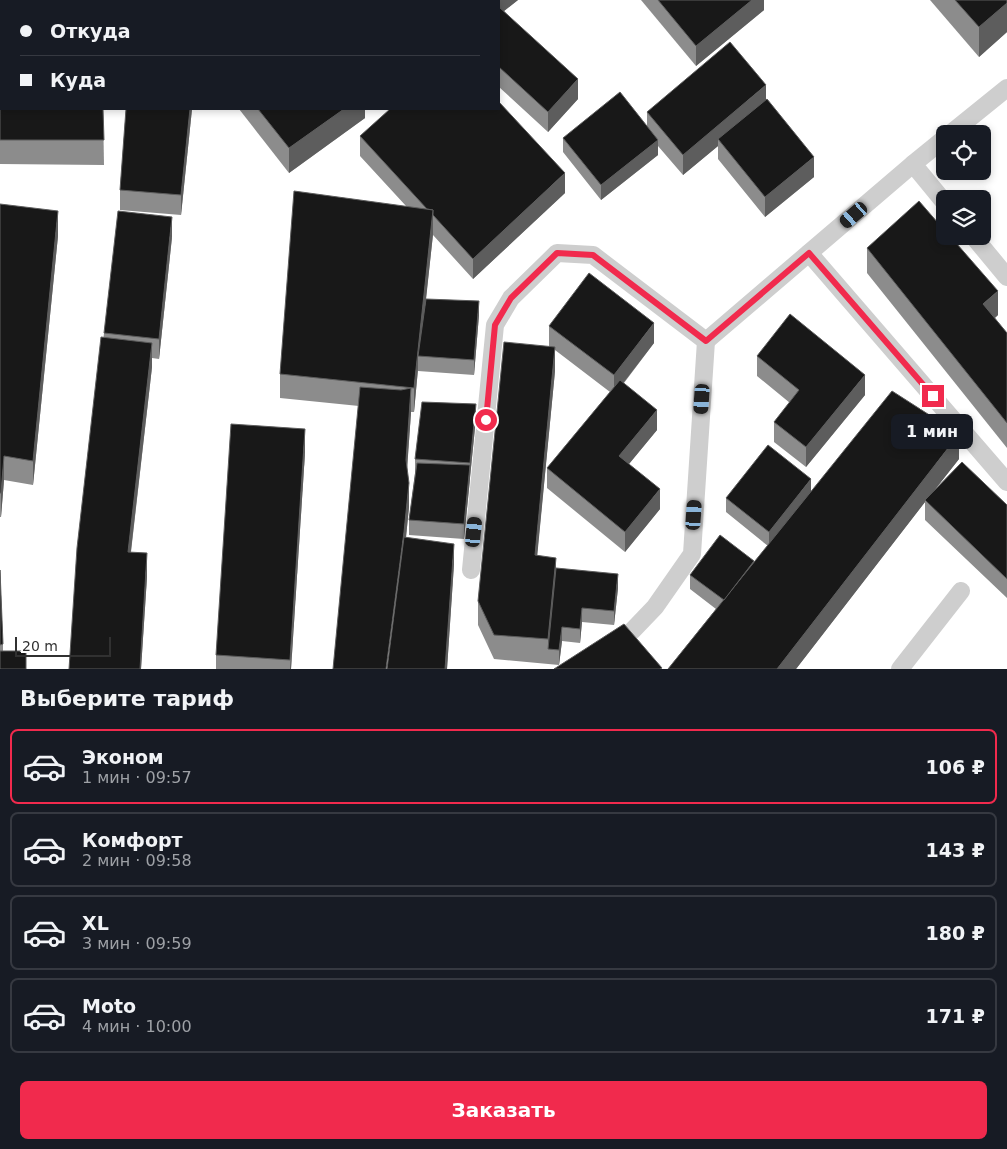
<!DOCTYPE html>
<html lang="ru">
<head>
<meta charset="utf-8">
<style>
	body { margin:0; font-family:"DejaVu Sans",sans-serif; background:#20242c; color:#f1f3f6; height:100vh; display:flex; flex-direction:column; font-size:19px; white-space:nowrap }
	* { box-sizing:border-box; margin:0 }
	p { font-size:16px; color:#9ea1a6 }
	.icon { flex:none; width:28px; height:28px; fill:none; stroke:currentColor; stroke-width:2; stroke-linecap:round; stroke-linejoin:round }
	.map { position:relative; height:669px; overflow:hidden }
	.panel { display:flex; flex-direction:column; background:#171b24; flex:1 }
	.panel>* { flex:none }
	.top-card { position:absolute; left:0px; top:0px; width:500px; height:110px; box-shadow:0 2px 8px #0003; display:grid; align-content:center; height:110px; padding:0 20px; background:#171b24 }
	.fabs { position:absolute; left:936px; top:125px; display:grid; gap:10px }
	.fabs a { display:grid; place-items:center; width:55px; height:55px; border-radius:8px; background:#171b24; box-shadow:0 2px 8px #0003; font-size:25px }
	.scale { position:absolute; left:15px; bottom:12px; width:96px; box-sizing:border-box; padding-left:5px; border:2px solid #313131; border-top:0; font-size:14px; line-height:18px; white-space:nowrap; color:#313131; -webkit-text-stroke:4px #fff; paint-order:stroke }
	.end { position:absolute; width:22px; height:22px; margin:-11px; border:6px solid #f12a4d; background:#fff; box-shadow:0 0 0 2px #fff }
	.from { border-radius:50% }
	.bubble { position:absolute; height:35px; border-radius:8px; background:#171b24; box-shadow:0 2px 8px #0003; font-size:16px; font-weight:800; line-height:35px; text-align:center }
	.car { position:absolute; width:15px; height:30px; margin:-15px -8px; border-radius:6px; box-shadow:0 0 4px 1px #0007; background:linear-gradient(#222 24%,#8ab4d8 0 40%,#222 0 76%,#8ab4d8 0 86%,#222 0) }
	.top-card b { display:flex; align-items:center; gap:18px; height:48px; font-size:19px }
	.top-card b+b { border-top:1px solid #363941 }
	.top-card i { width:12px; height:12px; background:#f1f3f6 }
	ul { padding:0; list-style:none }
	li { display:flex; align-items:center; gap:15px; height:75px; margin:0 10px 8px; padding:0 10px; border:2px solid #363941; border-radius:8px }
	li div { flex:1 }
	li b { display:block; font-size:19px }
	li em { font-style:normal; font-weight:800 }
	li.selected { border-color:#f12a4d }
	li>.icon { width:45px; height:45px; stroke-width:1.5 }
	h2 { padding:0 20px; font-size:22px; line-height:60px }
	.primary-button { display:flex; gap:10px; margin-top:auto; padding:10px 20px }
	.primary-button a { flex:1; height:58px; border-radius:8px; background:#f12a4d; color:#fff; font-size:20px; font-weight:800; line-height:58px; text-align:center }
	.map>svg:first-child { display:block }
</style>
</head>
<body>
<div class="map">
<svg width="1007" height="669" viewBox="0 0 1007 669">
	<rect width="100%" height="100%" fill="#fff"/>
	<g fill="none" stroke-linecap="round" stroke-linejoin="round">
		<g stroke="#cecece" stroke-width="18">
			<path d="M 357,0 L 358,1"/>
			<path d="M 392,1 L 394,0"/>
			<path d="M 950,134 L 1007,88"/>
			<path d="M 945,138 L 913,164 L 945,203"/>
			<path d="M 973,236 L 1007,277"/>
			<path d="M 809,253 L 1007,482"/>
			<path d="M 471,570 L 495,325 L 511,298 L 557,253 L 593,255 L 706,341 L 913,164"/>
			<path d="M 577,669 L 632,631 L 655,607 L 692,554 L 706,341"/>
			<path d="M 900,669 L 961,591"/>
		</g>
	</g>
	<g fill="#8c8c8c">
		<path d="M 0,0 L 103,109 L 104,165 L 0,164 Z"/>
		<path d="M 412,0 L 518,0 L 504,11 L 578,99 L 548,132 L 499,87 L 499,1 Z"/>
		<path d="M 641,0 L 764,0 L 764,10 L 696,66 Z"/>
		<path d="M 930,0 L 1007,0 L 1007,32 L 979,57 Z"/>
		<path d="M 766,100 L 814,177 L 765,217 L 718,159 L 718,146 L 683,175 L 658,146 L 658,155 L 601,200 L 563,152 L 563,138 L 647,126 L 647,112 Z"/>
		<path d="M 126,109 L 192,109 L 181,215 L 120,210 L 120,190 Z"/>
		<path d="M 239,109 L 365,109 L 365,118 L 289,173 Z"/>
		<path d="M 360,136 L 565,193 L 473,279 L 433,235 L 425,306 L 479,315 L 474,375 L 418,371 L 418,369 L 414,412 L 411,412 L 407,468 L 409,507 L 406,537 L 454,564 L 447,669 L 359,406 L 280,398 L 280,374 L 406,206 L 360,156 Z"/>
		<path d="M 0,204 L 58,236 L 33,485 L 4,480 L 1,517 L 0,517 Z"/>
		<path d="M 172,237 L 159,359 L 152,358 L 152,367 L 131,552 L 147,577 L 141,669 L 69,669 L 104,333 Z"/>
		<path d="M 867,248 L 998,315 L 995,318 L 1007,333 L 1007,448 L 867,273 Z"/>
		<path d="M 549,326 L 654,343 L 624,383 L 657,430 L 629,464 L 660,509 L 625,552 L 547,488 L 547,468 L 610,392 L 555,350 L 555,371 L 537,555 L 556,568 L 618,588 L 614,625 L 582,622 L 580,643 L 562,641 L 559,665 L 494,659 L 478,625 L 478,601 L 550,347 L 549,346 Z"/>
		<path d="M 757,356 L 865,395 L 806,467 L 774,442 L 774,422 L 790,403 L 757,376 Z"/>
		<path d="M 476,418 L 464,539 L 409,535 L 409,520 L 415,473 L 415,459 Z"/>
		<path d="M 305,453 L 291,669 L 216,669 L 216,655 Z"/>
		<path d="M 959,459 L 933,492 L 1007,505 L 1007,598 L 925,520 L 925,502 L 796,669 L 668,669 L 716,609 L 690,589 L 690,575 L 754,562 L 768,546 L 726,512 L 726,498 L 811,491 Z"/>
		<path d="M 0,570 L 3,644 L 3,651 L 0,669 Z"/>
	</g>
	<g fill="#5d5d5d">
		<path d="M 492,0 L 518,0 L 499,15 L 499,1 L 491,1 Z"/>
		<path d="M 752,0 L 764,0 L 764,10 L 696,66 L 696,46 Z"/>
		<path d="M 1007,3 L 1007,32 L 979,57 L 979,27 Z"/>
		<path d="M 578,79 L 578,99 L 548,132 L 548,112 Z"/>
		<path d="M 766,85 L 766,105 L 718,139 L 718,146 L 683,175 L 683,155 Z"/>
		<path d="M 190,109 L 192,109 L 181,215 L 181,195 Z"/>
		<path d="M 344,109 L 365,109 L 365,118 L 289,173 L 289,148 Z"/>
		<path d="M 658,140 L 658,155 L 601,200 L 601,185 Z"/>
		<path d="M 814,157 L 814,177 L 765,217 L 765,197 Z"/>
		<path d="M 565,173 L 565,193 L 473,279 L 473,259 Z"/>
		<path d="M 433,210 L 433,234 L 420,356 L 418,356 L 418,369 L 414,412 L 414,388 Z"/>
		<path d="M 58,211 L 58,236 L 33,485 L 33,461 Z"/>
		<path d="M 172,217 L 172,237 L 159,359 L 159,339 Z"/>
		<path d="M 998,291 L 998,315 L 983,328 L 983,304 Z"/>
		<path d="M 479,301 L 479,315 L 474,375 L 474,360 Z"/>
		<path d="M 654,323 L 654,343 L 614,395 L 614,375 Z"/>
		<path d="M 152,343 L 152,367 L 128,576 L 128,552 Z"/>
		<path d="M 555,347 L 555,371 L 535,579 L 535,555 Z"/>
		<path d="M 865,375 L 865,395 L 806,467 L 806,447 Z"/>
		<path d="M 411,388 L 411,413 L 406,484 L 406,460 Z"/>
		<path d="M 476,404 L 476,418 L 470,477 L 470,463 Z"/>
		<path d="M 657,410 L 657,430 L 619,476 L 619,456 Z"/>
		<path d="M 305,429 L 305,453 L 291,669 L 290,669 Z"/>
		<path d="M 959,434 L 959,459 L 926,501 L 925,500 L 925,502 L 796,669 L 777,669 Z"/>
		<path d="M 4,456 L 4,480 L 1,517 L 1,493 Z"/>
		<path d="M 470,465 L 470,479 L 464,539 L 464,524 Z"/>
		<path d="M 811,479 L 811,493 L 769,547 L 769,532 Z"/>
		<path d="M 409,483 L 409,507 L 404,557 L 390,669 Z"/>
		<path d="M 660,489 L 660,509 L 625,552 L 625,532 Z"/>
		<path d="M 454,544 L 454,564 L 447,669 L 445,669 Z"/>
		<path d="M 147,553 L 147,577 L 141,669 L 140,669 Z"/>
		<path d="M 556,558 L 556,582 L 548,649 L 548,639 Z"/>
		<path d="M 618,574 L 618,588 L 614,625 L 614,611 Z"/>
		<path d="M 582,608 L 582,622 L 580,643 L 580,629 Z"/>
		<path d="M 562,627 L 562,641 L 559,665 L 559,650 Z"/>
	</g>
	<g fill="#181818" stroke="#5d5d5d">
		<path d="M 0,0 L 101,0 L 101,1 L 1,1 L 1,109 L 103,109 L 104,140 L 0,140 Z"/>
		<path d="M 136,0 L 168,0 L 169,1 L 135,1 Z"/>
		<path d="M 173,0 L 296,0 L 297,1 L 174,1 Z"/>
		<path d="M 412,0 L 492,0 L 491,1 L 410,1 Z"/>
		<path d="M 658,0 L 752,0 L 696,46 Z"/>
		<path d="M 955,0 L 1007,0 L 1007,3 L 979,27 Z"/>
		<path d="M 499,7 L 578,79 L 548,112 L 499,67 Z"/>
		<path d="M 730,42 L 766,85 L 683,155 L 647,112 Z"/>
		<path d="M 620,92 L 658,140 L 601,185 L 563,138 Z"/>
		<path d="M 767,99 L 814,157 L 765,197 L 718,139 Z"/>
		<path d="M 499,102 L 565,173 L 473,259 L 433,215 L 433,210 L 427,209 L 360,136 L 390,109 L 499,109 Z"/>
		<path d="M 126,109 L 190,109 L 181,195 L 120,190 Z"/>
		<path d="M 258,109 L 344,109 L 289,148 Z"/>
		<path d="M 294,191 L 433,210 L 414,388 L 280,374 Z"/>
		<path d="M 919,201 L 945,231 L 945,236 L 950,236 L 998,291 L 983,304 L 1007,333 L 1007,423 L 867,248 Z"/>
		<path d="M 0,204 L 58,211 L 33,461 L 4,456 L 1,493 L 0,493 Z"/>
		<path d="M 118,211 L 172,217 L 159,339 L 104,333 Z"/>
		<path d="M 589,273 L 654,323 L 614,375 L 549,326 Z"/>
		<path d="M 426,299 L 479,301 L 474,360 L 418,356 Z"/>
		<path d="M 790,314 L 865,375 L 806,447 L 774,422 L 799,390 L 757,356 Z"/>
		<path d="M 101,337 L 152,343 L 128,552 L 147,553 L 140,669 L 69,669 L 77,548 Z"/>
		<path d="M 504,342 L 555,347 L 535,555 L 556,558 L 548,639 L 494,635 L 478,601 Z"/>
		<path d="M 620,380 L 657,410 L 619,456 L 660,489 L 625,532 L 547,468 Z"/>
		<path d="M 360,387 L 401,390 L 411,388 L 406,460 L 409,483 L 404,532 L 386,669 L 333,669 Z"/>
		<path d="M 892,391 L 959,434 L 777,669 L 668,669 Z"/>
		<path d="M 422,402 L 476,404 L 470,463 L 415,459 Z"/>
		<path d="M 231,424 L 305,429 L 290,660 L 216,655 Z"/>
		<path d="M 768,445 L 811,479 L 769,532 L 726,498 Z"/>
		<path d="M 962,462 L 1007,505 L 1007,579 L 925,500 Z"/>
		<path d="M 417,463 L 470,465 L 464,524 L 409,520 Z"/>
		<path d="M 720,535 L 754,561 L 724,600 L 690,575 Z"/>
		<path d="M 404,537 L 454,544 L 445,669 L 387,669 Z"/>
		<path d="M 556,568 L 618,574 L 614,611 L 582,608 L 580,629 L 562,627 L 559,650 L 548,649 Z"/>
		<path d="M 0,570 L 3,644 L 0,645 Z"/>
		<path d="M 624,624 L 662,668 L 660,669 L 554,669 Z"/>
		<rect x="0" y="651" width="26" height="18"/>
	</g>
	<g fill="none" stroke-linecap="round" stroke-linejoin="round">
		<path stroke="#f12a4d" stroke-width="6" d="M 486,420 L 495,325 L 511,298 L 557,253 L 593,255 L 706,341 L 809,253 L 933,396"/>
	</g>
</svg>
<div class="fabs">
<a><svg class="icon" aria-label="locate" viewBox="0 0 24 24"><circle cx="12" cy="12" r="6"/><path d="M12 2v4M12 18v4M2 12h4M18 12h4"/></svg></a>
<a><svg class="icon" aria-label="layers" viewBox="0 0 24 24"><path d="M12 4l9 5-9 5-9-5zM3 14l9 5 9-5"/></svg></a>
</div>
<div class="scale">20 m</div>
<i class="end from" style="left:486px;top:420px"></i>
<i class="end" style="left:933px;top:396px"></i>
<div class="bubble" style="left:891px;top:414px;width:82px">1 мин</div>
<i class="car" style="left:854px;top:215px;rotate:229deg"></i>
<i class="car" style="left:702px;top:399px;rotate:184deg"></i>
<i class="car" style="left:694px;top:515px;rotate:4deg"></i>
<i class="car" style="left:474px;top:532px;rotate:6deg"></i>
<div class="top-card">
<b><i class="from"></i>Откуда</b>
<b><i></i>Куда</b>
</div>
</div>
<section class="panel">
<h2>Выберите тариф</h2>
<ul>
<li class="selected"><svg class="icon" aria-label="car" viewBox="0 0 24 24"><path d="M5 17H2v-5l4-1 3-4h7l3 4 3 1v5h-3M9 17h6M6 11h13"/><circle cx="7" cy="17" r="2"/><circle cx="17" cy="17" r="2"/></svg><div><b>Эконом</b><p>1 мин · 09:57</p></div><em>106 ₽</em></li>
<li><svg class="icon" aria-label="car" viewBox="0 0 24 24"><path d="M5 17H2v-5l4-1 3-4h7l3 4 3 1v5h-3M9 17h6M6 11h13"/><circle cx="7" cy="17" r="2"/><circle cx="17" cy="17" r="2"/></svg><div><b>Комфорт</b><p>2 мин · 09:58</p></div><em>143 ₽</em></li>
<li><svg class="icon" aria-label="car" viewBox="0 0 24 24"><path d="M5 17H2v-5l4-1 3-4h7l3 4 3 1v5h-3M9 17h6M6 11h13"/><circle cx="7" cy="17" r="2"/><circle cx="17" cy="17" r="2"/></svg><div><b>XL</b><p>3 мин · 09:59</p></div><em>180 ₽</em></li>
<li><svg class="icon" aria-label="car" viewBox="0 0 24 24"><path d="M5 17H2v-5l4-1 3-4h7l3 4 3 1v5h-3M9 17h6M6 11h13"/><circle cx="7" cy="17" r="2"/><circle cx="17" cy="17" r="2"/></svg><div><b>Moto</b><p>4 мин · 10:00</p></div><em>171 ₽</em></li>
</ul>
<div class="primary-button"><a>Заказать</a></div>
</section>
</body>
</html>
